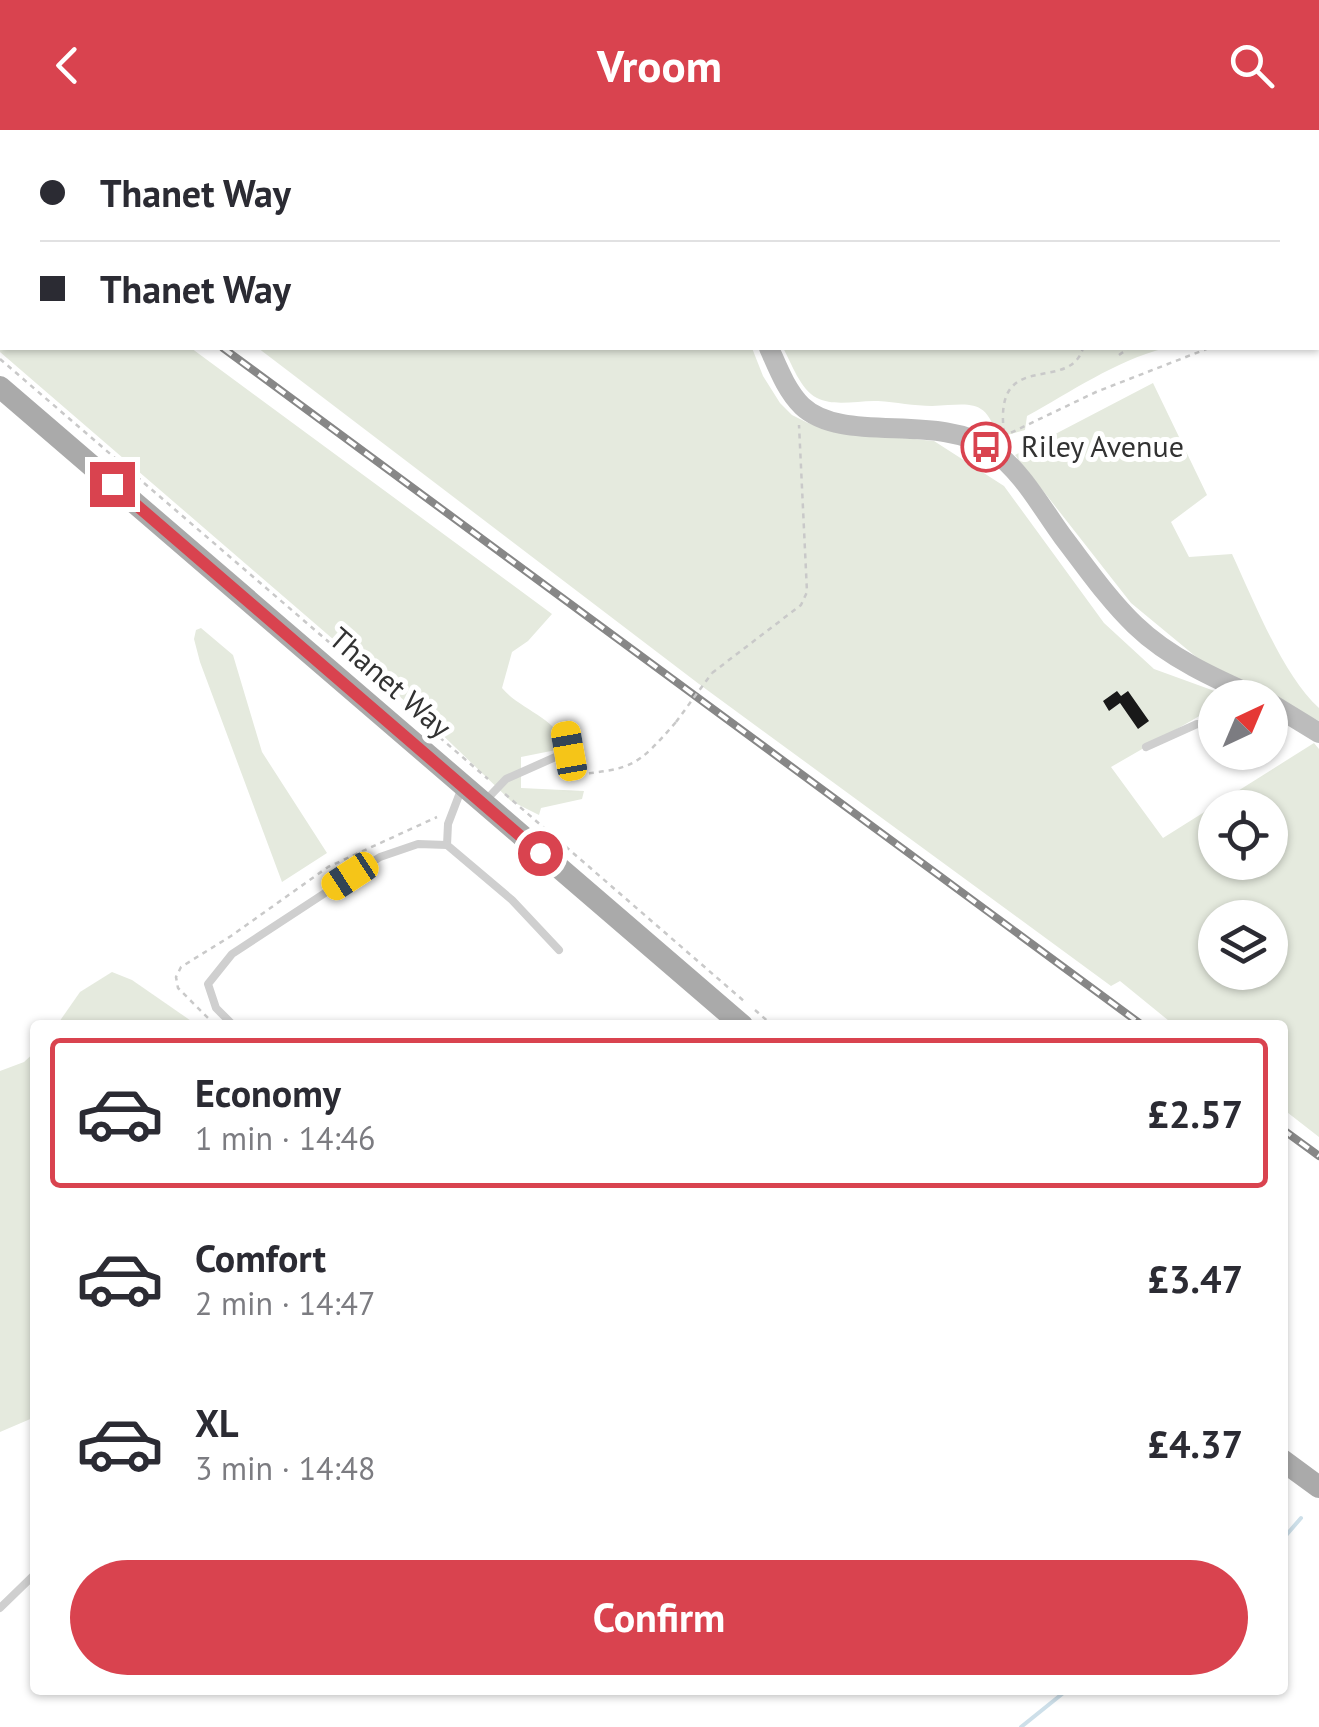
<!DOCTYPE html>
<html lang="en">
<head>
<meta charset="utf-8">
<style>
	body { margin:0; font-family:"PT Sans",sans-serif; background:#f7f7f7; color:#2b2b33; height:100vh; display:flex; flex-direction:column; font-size:38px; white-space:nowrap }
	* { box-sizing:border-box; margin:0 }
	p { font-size:32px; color:#7c7c81 }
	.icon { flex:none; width:55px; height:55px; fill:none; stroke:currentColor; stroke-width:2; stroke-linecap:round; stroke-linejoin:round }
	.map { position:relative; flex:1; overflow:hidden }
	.side { position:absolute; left:30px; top:890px; width:1258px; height:675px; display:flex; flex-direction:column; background:#fff; border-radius:10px; box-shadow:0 2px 8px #0004 }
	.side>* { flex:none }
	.banner { position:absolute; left:0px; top:0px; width:1320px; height:220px; box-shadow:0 2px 8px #0004; display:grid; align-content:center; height:220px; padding:0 40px; background:#fff }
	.needle { width:65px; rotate:44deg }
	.tools { position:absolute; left:1198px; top:550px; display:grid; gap:20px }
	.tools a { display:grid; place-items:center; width:90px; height:90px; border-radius:50%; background:#fff; box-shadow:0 2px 8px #0004; font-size:50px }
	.end { position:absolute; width:45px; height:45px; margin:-22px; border:12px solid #d9434f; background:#fff; box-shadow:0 0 0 5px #fff }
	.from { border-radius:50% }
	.car { position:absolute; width:30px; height:60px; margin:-30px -15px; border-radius:12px; box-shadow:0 0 8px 2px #0007; background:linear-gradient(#f5c518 24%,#345 0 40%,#f5c518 0 76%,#345 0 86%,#f5c518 0) }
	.banner b { display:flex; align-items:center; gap:35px; height:95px; font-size:38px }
	.banner b+b { border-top:2px solid #e1e1e2 }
	.banner i { width:25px; height:25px; background:#2b2b33 }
	ul { padding:18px 0 0; list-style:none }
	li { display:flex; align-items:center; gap:30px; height:150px; margin:0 20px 15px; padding:0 20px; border:5px solid transparent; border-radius:10px }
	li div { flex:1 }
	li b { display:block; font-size:38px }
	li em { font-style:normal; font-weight:700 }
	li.active { border-color:#d9434f }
	li>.icon { width:90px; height:90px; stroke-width:1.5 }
	.button { display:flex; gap:20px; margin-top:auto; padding:20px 40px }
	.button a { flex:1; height:115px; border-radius:60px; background:#d9434f; color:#fff; font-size:40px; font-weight:700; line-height:115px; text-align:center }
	header { display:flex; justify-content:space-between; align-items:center; height:130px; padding:0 40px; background:#d9434f; color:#fff; font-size:45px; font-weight:700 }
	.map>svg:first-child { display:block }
</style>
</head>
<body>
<header><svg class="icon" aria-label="back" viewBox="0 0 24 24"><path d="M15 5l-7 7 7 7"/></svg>Vroom<svg class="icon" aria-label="search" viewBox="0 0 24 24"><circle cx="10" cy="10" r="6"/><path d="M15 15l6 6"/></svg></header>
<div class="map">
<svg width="1319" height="1597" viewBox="0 0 1319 1597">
	<rect width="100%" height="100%" fill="#fff"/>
	<g fill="#e5eade" fill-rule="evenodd">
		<rect x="271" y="0" width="407" height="2"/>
		<path d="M 703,0 L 1319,0 L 1319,154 L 1318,2 Z"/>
		<path d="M 0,78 L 2,218 L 191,218 L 552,484 L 528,511 L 512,522 L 502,558 C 519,579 559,589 566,618 L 521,627 L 521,658 L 584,661 L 582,669 L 541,678 L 539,685 L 511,671 L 428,591 L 0,222 Z"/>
		<path d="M 258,218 L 752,218 L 763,246 L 780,273 L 792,285 L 808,293 L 843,302 L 934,311 L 1004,356 L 1104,493 L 1154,539 L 1231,567 L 1215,568 L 1215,577 L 1111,637 L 1163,708 L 1314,613 L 1319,619 L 1319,1007 L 1283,979 L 1282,895 L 1174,895 L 1120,851 L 1111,856 L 699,554 ZM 1215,678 L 1270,678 L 1270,732 L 1215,732 ZM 1215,788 L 1270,788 L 1270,842 L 1215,842 Z"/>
		<path d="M 783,218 L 1165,218 C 1115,231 1071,262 1027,286 L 1025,300 L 997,308 C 987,266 967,275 932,276 C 914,276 896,272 878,271 C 859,270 835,277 817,268 C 800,259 792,234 783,218 Z"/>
		<path d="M 1153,253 L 1207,365 L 1171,392 L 1189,427 L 1232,424 C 1253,469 1283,546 1319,578 L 1319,591 L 1206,535 L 1131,473 L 1015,325 Z"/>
		<path d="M 201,498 L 233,525 L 262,622 L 327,723 L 282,752 L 200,532 L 194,509 L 196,500 Z"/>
		<path d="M 112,842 L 132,850 L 197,895 L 57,895 L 80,862 Z"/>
		<path d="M 35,922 L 35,1287 L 0,1302 L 0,941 L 24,932 Z"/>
	</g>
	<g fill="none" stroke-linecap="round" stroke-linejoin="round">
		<g stroke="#cddfe9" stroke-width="4">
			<path d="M 1282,1410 L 1301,1388"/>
			<path d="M 1021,1597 L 1067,1560"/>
		</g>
	</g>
	<path fill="#191919" d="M 1117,561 L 1121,566 L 1128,561 L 1149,591 L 1138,599 L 1120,573 L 1109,581 L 1103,571 Z"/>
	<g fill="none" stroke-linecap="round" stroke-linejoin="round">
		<g stroke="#c9c9c9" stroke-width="2.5" stroke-dasharray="5 5" stroke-linecap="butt">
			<path d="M 995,0 L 995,2"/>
			<path d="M 1061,0 L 1062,2"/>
			<path d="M 809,2 L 815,0"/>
			<path d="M 1318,160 L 1319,159"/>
			<path d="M 1119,225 L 1129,218"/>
			<path d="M 0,229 L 488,649"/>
			<path d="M 1004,303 C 993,216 1069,265 1083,218"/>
			<path d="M 1002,307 L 1096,262 L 1209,218"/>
			<path d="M 712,543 L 801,475 L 807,462 L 799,295"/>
			<path d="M 570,632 L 572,645 C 632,639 636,638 676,592"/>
			<path d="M 505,664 L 745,872"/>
			<path d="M 755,880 L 772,895"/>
			<path d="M 215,895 L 178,858 L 176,847 L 181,837 L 231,806 L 328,737 L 437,687"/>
		</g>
		<g stroke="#cfcfcf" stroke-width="8">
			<path d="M 49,0 L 52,2"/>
			<path d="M 1146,617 L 1197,594 L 1215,597"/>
			<path d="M 461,660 L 448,694 L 447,715 L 512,770 L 559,820"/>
			<path d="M 487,669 L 506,649 L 569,621 L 565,597"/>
			<path d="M 233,895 L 216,878 L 208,854 L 232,824 L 380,727 L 418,714 L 447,715"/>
			<path d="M 0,1478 L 35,1444"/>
		</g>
		<g stroke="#cfcfcf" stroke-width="15">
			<path d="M 94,0 L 97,2"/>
			<path d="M 158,0 L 162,2"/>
			<path d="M 134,2 L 136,0"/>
		</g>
		<g stroke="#bcbcbc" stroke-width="20">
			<path d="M 692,0 L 692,2"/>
			<path d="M 769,218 C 778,238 786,260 802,276 C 843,315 939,282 991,319 C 1022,341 1041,377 1063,407 C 1086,437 1108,469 1135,495 C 1169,528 1216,549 1259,568"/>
			<path d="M 1270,573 L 1319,603"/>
		</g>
		<g stroke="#aaa" stroke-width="22">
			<path d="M 0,257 L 742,895"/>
			<path d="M 1282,1330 L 1319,1357"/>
		</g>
		<g stroke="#878787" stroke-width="8">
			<g id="rail">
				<path d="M 0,52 L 2,54"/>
				<path d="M 223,218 L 1142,895"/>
				<path d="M 1282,999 L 1319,1026"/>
			</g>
		</g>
		<use href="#rail" stroke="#fff" stroke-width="4" stroke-dasharray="11" stroke-linecap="butt"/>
		<path stroke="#c9c9c9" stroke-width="2.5" stroke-dasharray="5 5" stroke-linecap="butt" d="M 676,592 L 712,543"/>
	</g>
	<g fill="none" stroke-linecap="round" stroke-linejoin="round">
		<path stroke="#d9434f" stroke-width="12" d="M 112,354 L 540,723"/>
	</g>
	<defs>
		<g id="bus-ring" transform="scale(2.5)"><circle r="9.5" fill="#fff" stroke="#d9434f" stroke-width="1.5"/><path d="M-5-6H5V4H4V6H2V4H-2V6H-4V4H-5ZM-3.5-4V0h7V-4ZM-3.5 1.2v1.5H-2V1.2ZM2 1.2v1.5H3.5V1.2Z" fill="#d9434f"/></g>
	</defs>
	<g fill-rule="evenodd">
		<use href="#bus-ring" x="986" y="317"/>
	</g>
	<g text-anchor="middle" stroke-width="10" stroke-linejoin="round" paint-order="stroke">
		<g font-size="30" fill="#323232" stroke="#fff" text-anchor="start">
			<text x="1021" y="327">Riley Avenue</text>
		</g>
		<g font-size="30" fill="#323232" stroke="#fff">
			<text transform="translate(390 553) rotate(41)" y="10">Thanet Way</text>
		</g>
	</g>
</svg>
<div class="tools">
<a><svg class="needle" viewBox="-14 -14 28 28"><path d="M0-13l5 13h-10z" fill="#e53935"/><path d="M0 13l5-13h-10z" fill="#7c7c81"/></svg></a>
<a><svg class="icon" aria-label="locate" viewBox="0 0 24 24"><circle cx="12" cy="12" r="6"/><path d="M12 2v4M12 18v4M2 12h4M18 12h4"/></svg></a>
<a><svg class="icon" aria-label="layers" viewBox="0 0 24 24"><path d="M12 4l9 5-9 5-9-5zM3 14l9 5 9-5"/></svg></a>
</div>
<i class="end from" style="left:540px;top:723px"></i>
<i class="end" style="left:112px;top:354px"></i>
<i class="car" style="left:569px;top:621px;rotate:350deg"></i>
<i class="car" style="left:350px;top:746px;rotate:237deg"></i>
<div class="banner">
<b><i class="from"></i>Thanet Way</b>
<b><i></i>Thanet Way</b>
</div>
<section class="side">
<ul>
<li class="active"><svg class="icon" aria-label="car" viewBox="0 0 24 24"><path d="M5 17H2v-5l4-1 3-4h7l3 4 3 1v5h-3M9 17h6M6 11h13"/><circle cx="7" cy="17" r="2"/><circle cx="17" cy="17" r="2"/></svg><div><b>Economy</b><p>1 min · 14:46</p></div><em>£2.57</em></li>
<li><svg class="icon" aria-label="car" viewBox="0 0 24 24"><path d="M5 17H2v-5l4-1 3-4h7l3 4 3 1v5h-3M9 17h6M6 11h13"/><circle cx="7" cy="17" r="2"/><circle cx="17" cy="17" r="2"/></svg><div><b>Comfort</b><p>2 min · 14:47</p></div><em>£3.47</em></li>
<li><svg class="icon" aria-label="car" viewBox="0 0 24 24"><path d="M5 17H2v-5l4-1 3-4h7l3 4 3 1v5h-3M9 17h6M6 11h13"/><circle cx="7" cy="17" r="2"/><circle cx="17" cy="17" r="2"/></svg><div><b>XL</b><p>3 min · 14:48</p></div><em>£4.37</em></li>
</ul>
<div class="button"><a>Confirm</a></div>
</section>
</div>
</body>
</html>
